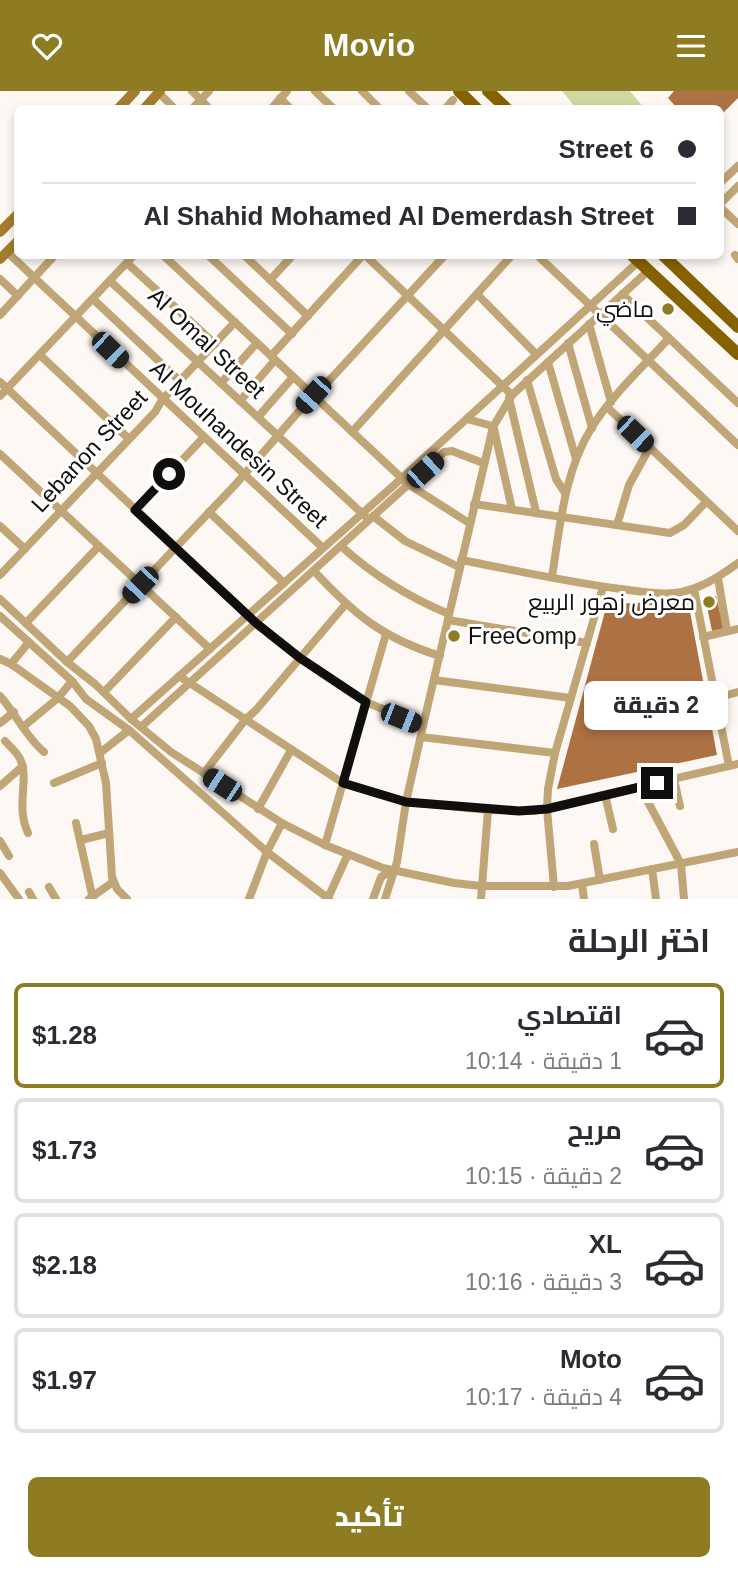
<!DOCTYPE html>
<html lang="ar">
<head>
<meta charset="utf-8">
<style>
	body { margin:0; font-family:Arial,Cairo,sans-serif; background:#f7f7f7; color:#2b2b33; direction:rtl; height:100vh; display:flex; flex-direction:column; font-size:26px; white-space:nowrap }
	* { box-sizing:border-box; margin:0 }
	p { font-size:23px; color:#7c7c81 }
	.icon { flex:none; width:38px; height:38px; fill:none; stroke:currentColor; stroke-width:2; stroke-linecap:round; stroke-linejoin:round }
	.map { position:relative; height:808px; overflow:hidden; direction:ltr }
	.sheet { display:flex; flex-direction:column; background:#fff; flex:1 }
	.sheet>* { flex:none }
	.guide { position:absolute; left:14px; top:14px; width:710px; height:154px; border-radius:10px; box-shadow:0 4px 10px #0003; direction:rtl; display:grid; align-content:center; height:154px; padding:0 28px; background:#fff }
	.end { position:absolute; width:32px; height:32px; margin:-16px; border:9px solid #100f0d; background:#fff; box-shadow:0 0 0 4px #fff }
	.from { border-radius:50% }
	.bubble { position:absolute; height:49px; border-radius:10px; background:#fff; box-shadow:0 4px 10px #0003; font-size:23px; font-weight:800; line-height:49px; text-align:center; direction:rtl }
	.car { position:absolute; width:21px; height:42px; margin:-21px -10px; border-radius:9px; box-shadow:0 0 5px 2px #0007; background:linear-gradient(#222 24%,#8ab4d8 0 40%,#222 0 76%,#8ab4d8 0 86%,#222 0) }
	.guide b { display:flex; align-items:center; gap:24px; height:66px; font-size:26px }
	.guide b+b { border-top:2px solid #e1e1e2 }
	.guide i { width:18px; height:18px; background:#2b2b33 }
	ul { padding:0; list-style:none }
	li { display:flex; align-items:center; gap:21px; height:105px; margin:0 14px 10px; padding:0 14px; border:4px solid #e1e1e2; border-radius:10px }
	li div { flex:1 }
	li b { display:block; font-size:26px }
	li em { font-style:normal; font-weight:800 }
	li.selected { border-color:#8e7c22 }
	li>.icon { width:63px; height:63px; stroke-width:1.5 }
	h2 { padding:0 28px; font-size:32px; line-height:84px }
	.cta { display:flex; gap:14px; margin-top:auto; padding:14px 28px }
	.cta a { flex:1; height:80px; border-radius:10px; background:#8e7c22; color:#fff; font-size:28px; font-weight:800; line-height:80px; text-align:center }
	header { display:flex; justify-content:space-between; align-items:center; height:91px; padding:0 28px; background:#8e7c22; color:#fff; font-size:32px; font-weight:800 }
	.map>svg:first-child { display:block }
</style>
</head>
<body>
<header><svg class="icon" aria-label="menu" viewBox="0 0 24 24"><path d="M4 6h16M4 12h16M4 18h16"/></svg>Movio<svg class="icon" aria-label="heart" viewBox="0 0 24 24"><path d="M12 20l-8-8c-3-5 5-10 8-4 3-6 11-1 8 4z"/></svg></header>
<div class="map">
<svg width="738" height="808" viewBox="0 0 738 808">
	<rect width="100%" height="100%" fill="#fdf8f4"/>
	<path fill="#d0d7a0" d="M 562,0 L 630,0 L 644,17 L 576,17 Z"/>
	<g fill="#ad7244">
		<path d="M 674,0 L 738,0 L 738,7 L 721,24 L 721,18 L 678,18 L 668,7 Z"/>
		<path d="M 716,505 L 724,538 L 712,540 L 705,506 Z"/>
		<path d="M 688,510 L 717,664 L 557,698 L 607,513 Z"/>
	</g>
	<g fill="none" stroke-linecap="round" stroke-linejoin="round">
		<g stroke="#c0a676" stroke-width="8">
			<path d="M 192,0 L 210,18"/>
			<path d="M 315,0 L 334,18"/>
			<path d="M 362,0 L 380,18"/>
			<path d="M 409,0 L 428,18"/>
			<path d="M 159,2 L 175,18"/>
			<path d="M 280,7 L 291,18"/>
			<path d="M 192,18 L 209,0"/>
			<path d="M 271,18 L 287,0"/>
			<path d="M 445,18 L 453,9"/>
			<path d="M 721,91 L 738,75"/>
			<path d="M 721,112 L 738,95"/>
			<path d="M 721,117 L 738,133"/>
			<path d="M 7,161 L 323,457"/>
			<path d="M 163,164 L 408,393 L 469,432"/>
			<path d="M 208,164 L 292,243"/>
			<path d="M 244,164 L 308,225"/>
			<path d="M 365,164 L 512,304"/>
			<path d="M 537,164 L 738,354"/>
			<path d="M 735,164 L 738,168"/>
			<path d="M 127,172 L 215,253"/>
			<path d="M 0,188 L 18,205"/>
			<path d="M 270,189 L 293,164"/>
			<path d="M 110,190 L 365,425"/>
			<path d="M 477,203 L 536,263"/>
			<path d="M 622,203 L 738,312"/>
			<path d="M 93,208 L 180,290"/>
			<path d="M 0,224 L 55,164"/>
			<path d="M 589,233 L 611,311"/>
			<path d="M 568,252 L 592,337"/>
			<path d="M 40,264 L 129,348"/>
			<path d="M 271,265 L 363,164"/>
			<path d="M 548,271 L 576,368"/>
			<path d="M 527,289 L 556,388 L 565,402"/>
			<path d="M 0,291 L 256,532 L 300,567 L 366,611 L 423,635"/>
			<path d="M 221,292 L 257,252"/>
			<path d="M 0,305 L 134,164"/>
			<path d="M 314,306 L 445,164"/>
			<path d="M 509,307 L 536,421"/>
			<path d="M 240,310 L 275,269"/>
			<path d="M 607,316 L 738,440"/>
			<path d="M 258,326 L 293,286"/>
			<path d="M 467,328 L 489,334 L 494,338 L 512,418"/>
			<path d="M 352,341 L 512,164"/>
			<path d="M 0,363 L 210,558"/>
			<path d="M 474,413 L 670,442 L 684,434 L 706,411"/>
			<path d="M 135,419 L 203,347"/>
			<path d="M 209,421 L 284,492"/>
			<path d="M 373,425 L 405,450 L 459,476"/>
			<path d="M 617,434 L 629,394 L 650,356"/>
			<path d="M 0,435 L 25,458"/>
			<path d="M 341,455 C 374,485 408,506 449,523"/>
			<path d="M 461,469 C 514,479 567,491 621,498 C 639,500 657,504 675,502 C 699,499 719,486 738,472"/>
			<path d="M 314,480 C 354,523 382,547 440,565"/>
			<path d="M 0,484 L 155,321 L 162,309 L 235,231"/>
			<path d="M 552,486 C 560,435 564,381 592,336 C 612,304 643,276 669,247"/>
			<path d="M 718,487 L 727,540"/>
			<path d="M 694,498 L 729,675"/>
			<path d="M 0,508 L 67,571 L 95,593 L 131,628 L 171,661 L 282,732 L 325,754 L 383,777 L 454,792 L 481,795 L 568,795 L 738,761"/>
			<path d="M 0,525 L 72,590 L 86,608 L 129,639 L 267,761 L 329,808"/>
			<path d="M 448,529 L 587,552"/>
			<path d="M 26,532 L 99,455"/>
			<path d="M 703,546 L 738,538"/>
			<path d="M 0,568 L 11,573 L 70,615 L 89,635 L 96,648 L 106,692 L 112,786 L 117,798 L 127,808"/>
			<path d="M 67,571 L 235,394 L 313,304"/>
			<path d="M 11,573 L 29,551"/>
			<path d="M 179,585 L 343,692 L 406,711 L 488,719 L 534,720 L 738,673"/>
			<path d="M 434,589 L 571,607"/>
			<path d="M 104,601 L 176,526"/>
			<path d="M 0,605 C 16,623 26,646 44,661"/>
			<path d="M 715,607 L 738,601"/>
			<path d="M 131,628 L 402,387 L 638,171"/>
			<path d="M 0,632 L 14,621"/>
			<path d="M 23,636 L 58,607 L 72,590"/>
			<path d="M 141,636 L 444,361 L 452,360 L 483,372"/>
			<path d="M 421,646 L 555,662"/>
			<path d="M 5,650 C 10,656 17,661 20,668 C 30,688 15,714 28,742"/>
			<path d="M 100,662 L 129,639"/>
			<path d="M 204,682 L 245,629 L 256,619 L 345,514"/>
			<path d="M 674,688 L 680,715"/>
			<path d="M 54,692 L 102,672"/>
			<path d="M 0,695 L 23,675"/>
			<path d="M 640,696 L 681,773 L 684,808"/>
			<path d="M 605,704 L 613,738"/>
			<path d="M 258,718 L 291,659"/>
			<path d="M 76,732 L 93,808"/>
			<path d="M 81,749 L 109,742"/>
			<path d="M 0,750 L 9,765"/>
			<path d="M 594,753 L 600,789"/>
			<path d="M 325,754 L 386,543"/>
			<path d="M 652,778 L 656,808"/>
			<path d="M 0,782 L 19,808"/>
			<path d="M 582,793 L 584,808"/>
			<path d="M 49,796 L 56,808"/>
			<path d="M 554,796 L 547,718 L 548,698 L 555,662 L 603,496"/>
			<path d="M 29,801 L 33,808"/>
			<path d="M 328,807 L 348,763"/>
			<path d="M 89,808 L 113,791"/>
			<path d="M 249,808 L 267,761 L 282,732"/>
			<path d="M 373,808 L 381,786 L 391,780"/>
			<path d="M 385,808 L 397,771 L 406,711 L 423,635 L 493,336 L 512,304 L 648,180"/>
			<path d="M 481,808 L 488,719"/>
		</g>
		<g stroke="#a37c2d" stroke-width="10">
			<path d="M 118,18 L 135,0"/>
			<path d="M 144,18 L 160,0"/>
			<path d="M 0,141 L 18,123"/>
			<path d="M 0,168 L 18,150"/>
		</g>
		<g stroke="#866100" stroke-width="12">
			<path d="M 459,0 L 477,18"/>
			<path d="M 488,0 L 507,18"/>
			<path d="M 632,164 L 738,263"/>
			<path d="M 663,164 L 738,236"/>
		</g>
	</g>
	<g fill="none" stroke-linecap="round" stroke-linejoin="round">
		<path stroke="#100f0d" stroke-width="9" d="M 169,383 L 135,419 L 256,532 L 300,567 L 366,611 L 343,692 L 406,711 L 519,720 L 547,718 L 657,692"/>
	</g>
	<g fill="#8e7c22" stroke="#fff" stroke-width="2.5">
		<circle cx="668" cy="218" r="7"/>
		<circle cx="709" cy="511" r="7"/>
		<circle cx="454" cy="545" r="7"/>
	</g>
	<g text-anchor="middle" stroke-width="6" stroke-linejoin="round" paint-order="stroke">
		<g font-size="23" fill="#100f0d" stroke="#fff" text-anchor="end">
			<text x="654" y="226">ماضي</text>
			<text x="695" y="519">معرض زهور الربيع</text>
			<text x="468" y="553" text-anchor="start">FreeComp</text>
		</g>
		<g font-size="23" fill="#100f0d" stroke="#fff">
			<text transform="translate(207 252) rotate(43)" y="8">Al Omal Street</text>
			<text transform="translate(239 353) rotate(43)" y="8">Al Mouhandesin Street</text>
			<text transform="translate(89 360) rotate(-47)" y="8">Lebanon Street</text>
		</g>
	</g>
</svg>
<i class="end from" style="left:169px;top:383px"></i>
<i class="end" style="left:657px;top:692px"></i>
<div class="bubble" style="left:584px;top:590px;width:144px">2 دقيقة</div>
<i class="car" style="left:110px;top:259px;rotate:134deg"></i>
<i class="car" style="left:313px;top:304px;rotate:222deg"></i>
<i class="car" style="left:635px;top:343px;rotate:134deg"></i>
<i class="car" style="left:425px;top:379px;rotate:48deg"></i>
<i class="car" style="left:140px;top:494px;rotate:224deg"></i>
<i class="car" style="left:401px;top:627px;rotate:112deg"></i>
<i class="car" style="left:222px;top:694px;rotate:303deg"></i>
<div class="guide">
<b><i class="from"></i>Street 6</b>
<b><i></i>Al Shahid Mohamed Al Demerdash Street</b>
</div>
</div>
<section class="sheet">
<h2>اختر الرحلة</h2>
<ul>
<li class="selected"><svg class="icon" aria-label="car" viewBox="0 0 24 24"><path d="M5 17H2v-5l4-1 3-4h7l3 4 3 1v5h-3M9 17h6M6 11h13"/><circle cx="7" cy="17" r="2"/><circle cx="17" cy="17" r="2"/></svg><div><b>اقتصادي</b><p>1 دقيقة · 10:14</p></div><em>$1.28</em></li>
<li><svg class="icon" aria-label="car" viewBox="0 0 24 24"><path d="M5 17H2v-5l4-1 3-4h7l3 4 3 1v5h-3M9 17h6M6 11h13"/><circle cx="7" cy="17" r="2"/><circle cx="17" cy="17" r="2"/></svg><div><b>مريح</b><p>2 دقيقة · 10:15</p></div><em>$1.73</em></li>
<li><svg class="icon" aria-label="car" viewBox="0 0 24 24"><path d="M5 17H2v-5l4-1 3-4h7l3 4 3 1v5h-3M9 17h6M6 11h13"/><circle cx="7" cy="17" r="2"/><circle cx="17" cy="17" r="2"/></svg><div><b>XL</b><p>3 دقيقة · 10:16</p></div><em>$2.18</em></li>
<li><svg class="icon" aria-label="car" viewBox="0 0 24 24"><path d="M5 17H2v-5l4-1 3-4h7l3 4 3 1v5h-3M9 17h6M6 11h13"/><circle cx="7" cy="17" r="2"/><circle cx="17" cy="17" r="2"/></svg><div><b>Moto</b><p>4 دقيقة · 10:17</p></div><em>$1.97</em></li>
</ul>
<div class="cta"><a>تأكيد</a></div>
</section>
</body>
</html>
